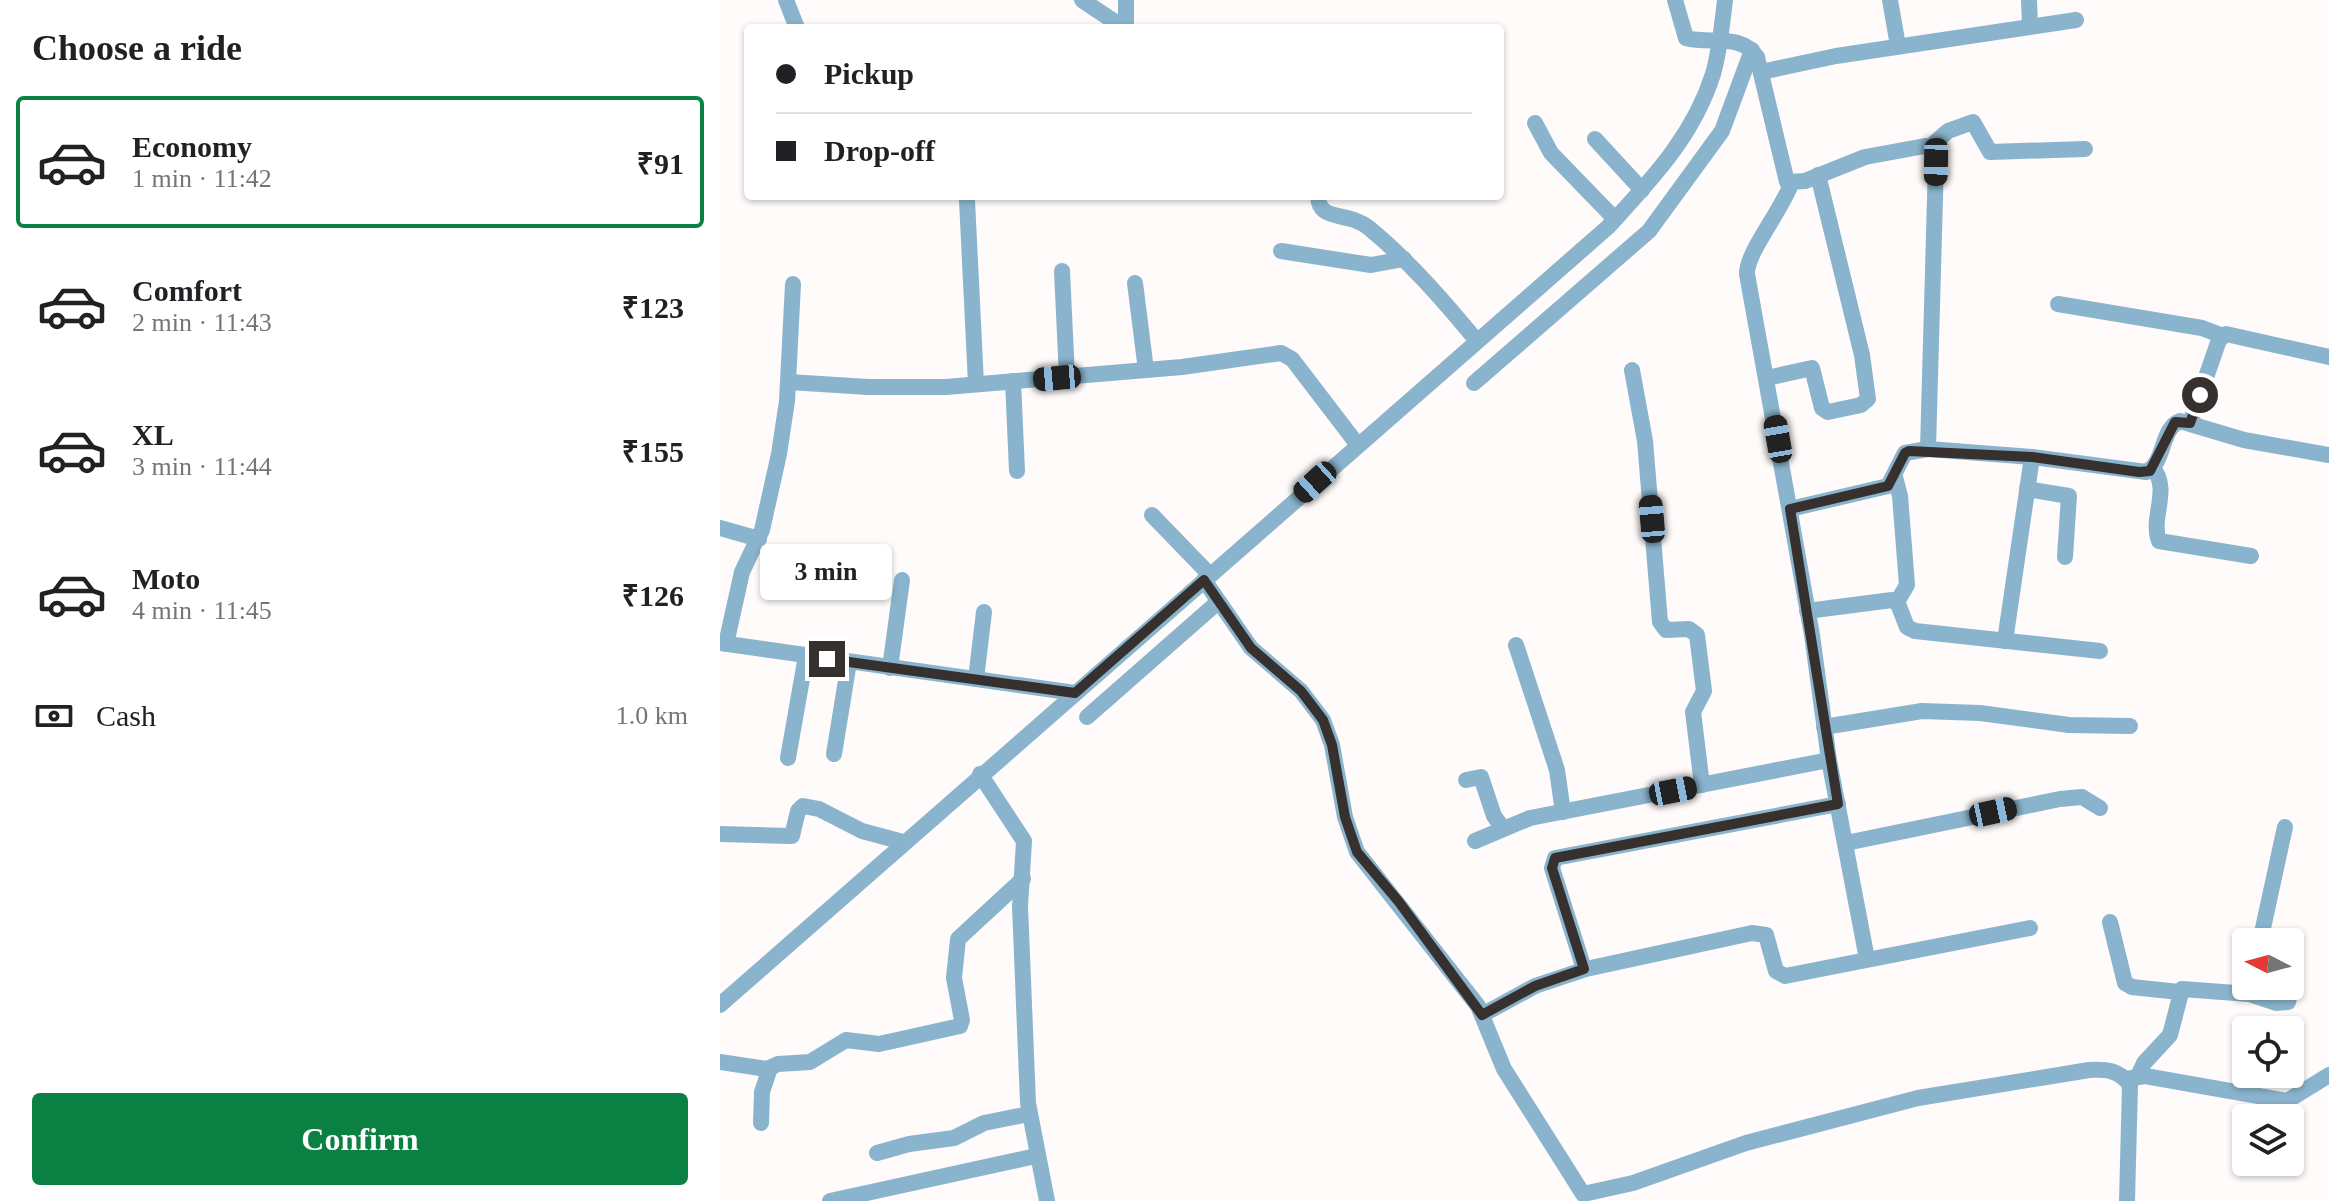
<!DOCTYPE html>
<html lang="en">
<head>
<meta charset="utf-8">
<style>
	body { margin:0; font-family:"Times New Roman",serif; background:#f2f2f2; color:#202124; height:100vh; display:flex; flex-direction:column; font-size:30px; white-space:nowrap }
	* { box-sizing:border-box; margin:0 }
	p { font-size:26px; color:#757577 }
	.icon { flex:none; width:44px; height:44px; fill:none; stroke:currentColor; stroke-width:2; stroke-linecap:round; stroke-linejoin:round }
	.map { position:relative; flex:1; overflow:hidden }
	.side { display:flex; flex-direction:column; background:#fff; width:720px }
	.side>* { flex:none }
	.banner { position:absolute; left:24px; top:24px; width:760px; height:176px; border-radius:8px; box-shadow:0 2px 6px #0004; display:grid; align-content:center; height:176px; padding:0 32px; background:#fff }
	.needle { width:52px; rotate:276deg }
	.tools { position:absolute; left:1512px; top:928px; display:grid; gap:16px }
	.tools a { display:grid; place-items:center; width:72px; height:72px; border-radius:8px; background:#fff; box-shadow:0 2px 6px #0004; font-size:40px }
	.end { position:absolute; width:36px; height:36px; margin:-18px; border:10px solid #36302e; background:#fff; box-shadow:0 0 0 4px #fff }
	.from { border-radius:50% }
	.bubble { position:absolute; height:56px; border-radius:8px; background:#fff; box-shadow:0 2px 6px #0004; font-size:26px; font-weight:800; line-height:56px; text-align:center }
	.car { position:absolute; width:24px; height:48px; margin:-24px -12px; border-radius:10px; box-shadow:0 0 6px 2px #0007; background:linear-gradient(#222 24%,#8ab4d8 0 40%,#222 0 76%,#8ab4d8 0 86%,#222 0) }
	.banner b { display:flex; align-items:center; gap:28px; height:76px; font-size:30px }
	.banner b+b { border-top:2px solid #e0e0e0 }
	.banner i { width:20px; height:20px; background:#202124 }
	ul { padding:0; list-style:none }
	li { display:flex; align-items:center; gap:24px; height:132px; margin:0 16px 12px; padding:0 16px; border:4px solid transparent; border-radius:8px }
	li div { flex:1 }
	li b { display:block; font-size:30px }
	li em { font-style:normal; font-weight:800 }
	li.current { border-color:#0b8043 }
	li>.icon { width:72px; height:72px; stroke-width:1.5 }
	h2 { padding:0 32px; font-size:36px; line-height:96px }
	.pay { display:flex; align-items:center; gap:20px; height:88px; padding:0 32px; font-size:30px }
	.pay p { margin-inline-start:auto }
	.primary-button { display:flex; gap:16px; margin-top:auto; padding:16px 32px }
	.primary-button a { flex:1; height:92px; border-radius:8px; background:#0b8043; color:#fff; font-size:32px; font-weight:800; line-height:92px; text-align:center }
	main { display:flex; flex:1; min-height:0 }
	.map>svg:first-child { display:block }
</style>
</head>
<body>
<main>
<section class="side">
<h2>Choose a ride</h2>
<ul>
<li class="current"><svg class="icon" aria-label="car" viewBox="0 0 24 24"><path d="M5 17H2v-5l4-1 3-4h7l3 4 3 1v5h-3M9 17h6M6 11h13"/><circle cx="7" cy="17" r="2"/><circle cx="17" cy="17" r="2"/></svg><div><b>Economy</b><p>1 min · 11:42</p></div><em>₹91</em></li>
<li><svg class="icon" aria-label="car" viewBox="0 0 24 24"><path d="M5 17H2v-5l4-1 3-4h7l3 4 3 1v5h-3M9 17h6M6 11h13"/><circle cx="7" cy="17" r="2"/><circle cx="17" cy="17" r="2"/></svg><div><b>Comfort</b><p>2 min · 11:43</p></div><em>₹123</em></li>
<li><svg class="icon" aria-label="car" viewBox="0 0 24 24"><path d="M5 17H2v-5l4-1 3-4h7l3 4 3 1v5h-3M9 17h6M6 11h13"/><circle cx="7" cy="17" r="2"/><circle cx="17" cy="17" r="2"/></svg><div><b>XL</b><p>3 min · 11:44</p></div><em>₹155</em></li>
<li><svg class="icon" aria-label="car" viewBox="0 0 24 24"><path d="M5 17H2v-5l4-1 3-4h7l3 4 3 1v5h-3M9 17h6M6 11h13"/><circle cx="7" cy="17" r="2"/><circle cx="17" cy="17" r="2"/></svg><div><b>Moto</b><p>4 min · 11:45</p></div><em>₹126</em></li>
</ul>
<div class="pay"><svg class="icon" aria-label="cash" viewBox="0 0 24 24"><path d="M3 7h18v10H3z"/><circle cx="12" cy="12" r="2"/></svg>Cash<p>1.0 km</p></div>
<div class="primary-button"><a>Confirm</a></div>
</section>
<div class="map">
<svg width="1609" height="1201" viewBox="0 0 1609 1201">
	<rect width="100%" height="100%" fill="#fefbfa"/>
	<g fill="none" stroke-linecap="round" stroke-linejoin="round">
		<g stroke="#8ab4cd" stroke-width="16">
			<path d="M 66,0 L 77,28"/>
			<path d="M 362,0 L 404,28"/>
			<path d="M 955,0 L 966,38 C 990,45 1020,32 1037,57 L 1067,182 L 1085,181 L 1145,157 L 1205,146 L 1213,149 L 1216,162 L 1208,449 L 1312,457 L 1426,472 C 1446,462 1440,429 1460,421 L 1524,440 L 1609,455"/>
			<path d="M 1170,0 L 1178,46"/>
			<path d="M 1309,0 L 1310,26"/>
			<path d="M 406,28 L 406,0"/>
			<path d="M 1041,72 L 1116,56 L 1356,20"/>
			<path d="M 815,123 L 831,153 L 895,219"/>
			<path d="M 875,139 L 922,190"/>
			<path d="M 1210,147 L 1228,131 L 1253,122 L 1270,152 L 1365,149"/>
			<path d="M 1071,184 C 1062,210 1026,253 1027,274 L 1092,635 L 1109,760 L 1147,959"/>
			<path d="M 598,196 C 599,223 627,210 649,228 C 689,261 723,300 756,340"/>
			<path d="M 247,200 L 256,384"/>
			<path d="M 561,251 L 651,265 L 684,259"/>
			<path d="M 342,271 L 347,377"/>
			<path d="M 415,283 L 426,370"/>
			<path d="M 1338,304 L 1482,328 L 1503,336"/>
			<path d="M 912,370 L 925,441 L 940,622 L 946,630 L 969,629 L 977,635 L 984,691 L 973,712 L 982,785"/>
			<path d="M 1047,378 L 1092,368 L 1102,408 L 1108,412 L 1141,405 L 1148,399 L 1142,355 L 1098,175"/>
			<path d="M 293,381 L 297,471"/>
			<path d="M 69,382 L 148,387 L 226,387 L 462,367 L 561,353 L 572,359 L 637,444"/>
			<path d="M 754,383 L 929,231 L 1002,131 L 1032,50"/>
			<path d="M 1470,423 L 1499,340 L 1506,334 L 1609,357"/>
			<path d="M 1433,468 C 1451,490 1430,517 1439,541 L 1531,556"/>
			<path d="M 1175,477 L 1180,496 L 1187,585 L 1177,602"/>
			<path d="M 1307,489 L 1349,496 L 1345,557"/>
			<path d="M 1070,509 L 1168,486 L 1185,453 L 1208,449"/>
			<path d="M 432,515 L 490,575"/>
			<path d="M 0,528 L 39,539"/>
			<path d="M 484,580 L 531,648 L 581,691 L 603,720 L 612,745 L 625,817 L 637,852 L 758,1006 L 784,1069 L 863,1194 L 913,1183 L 1026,1143 L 1198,1098 L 1369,1070 C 1387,1069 1399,1070 1410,1085 L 1407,1201"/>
			<path d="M 1087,611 L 1172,600 L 1178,604 L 1187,627 L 1195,631 L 1380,651"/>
			<path d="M 1285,641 L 1312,457"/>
			<path d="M 0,643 L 355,693"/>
			<path d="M 6,644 L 22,572 L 42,530 L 59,454 L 67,401 L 73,284"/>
			<path d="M 796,645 L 837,770 L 843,812"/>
			<path d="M 170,668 L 182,580"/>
			<path d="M 256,679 L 264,612"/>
			<path d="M 367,717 L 498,602"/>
			<path d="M 1104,727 L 1202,711 L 1260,713 L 1349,725 L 1410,726"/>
			<path d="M 114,754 L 129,662"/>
			<path d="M 68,758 L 86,656"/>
			<path d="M 260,774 L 304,841 L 300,906 L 308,1103 L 327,1201"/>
			<path d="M 746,780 L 761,777 L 774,816 L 783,828"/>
			<path d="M 0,834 L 72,836 L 78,811 L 83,806 L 99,809 L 142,831 L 183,842"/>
			<path d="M 755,841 L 810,818 L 1109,760"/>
			<path d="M 1126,843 L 1340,799 L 1362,797 L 1380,808"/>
			<path d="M 1390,922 L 1405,983 L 1412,987 L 1459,992"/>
			<path d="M 1540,942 L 1565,827"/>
			<path d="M 864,969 L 832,868 L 835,858 L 1118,804"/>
			<path d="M 1529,994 L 1556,1003 L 1568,1002 L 1576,972"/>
			<path d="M 0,1005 L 888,227 C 931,180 973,137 993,74 C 1000,50 1002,24 1005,0"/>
			<path d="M 762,1015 L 815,986 L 866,969 L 1032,933 L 1046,935 L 1056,971 L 1065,976 L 1310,928"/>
			<path d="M 0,1062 L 47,1069 L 58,1064 L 90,1062 L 126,1040 L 159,1044 L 240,1026 L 242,1020 L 234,978 L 238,939 L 303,879"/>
			<path d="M 1418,1076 L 1424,1063 L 1450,1035 L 1462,989 L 1529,994 L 1532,986"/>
			<path d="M 1406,1079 L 1425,1076 L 1567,1101 L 1609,1075"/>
			<path d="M 41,1123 L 42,1092 L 50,1068"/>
			<path d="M 157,1153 L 189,1144 L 234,1138 L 264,1123 L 309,1114"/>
			<path d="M 110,1201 L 316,1156"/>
		</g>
	</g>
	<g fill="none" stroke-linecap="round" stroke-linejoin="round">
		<path stroke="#36302e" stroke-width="10" d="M 107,659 L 355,693 L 484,580 L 531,648 L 581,691 L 603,720 L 612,745 L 625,817 L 637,852 L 679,902 L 762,1015 L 815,986 L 864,969 L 832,868 L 835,858 L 1118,804 L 1070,509 L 1168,486 L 1185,453 L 1189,451 L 1312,457 L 1419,472 L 1430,471 L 1455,422 L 1470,423 L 1480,395"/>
	</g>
</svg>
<div class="tools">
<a><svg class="needle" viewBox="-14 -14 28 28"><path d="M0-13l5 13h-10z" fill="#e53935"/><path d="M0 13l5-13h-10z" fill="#757577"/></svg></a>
<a><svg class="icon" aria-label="locate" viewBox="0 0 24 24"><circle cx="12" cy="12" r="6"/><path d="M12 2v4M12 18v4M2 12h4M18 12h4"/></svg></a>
<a><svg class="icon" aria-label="layers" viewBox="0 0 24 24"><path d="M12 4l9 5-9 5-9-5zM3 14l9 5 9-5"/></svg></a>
</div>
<i class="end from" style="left:1480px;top:395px"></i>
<i class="end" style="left:107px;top:659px"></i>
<div class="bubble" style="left:40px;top:544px;width:132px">3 min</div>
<i class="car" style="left:1216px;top:162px;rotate:181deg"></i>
<i class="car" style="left:337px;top:378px;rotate:265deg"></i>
<i class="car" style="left:1058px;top:439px;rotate:350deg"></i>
<i class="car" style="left:595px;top:482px;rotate:228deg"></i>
<i class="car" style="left:932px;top:519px;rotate:355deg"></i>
<i class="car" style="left:953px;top:791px;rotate:79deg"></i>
<i class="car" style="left:1273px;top:812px;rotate:78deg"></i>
<div class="banner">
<b><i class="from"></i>Pickup</b>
<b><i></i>Drop-off</b>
</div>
</div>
</main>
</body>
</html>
